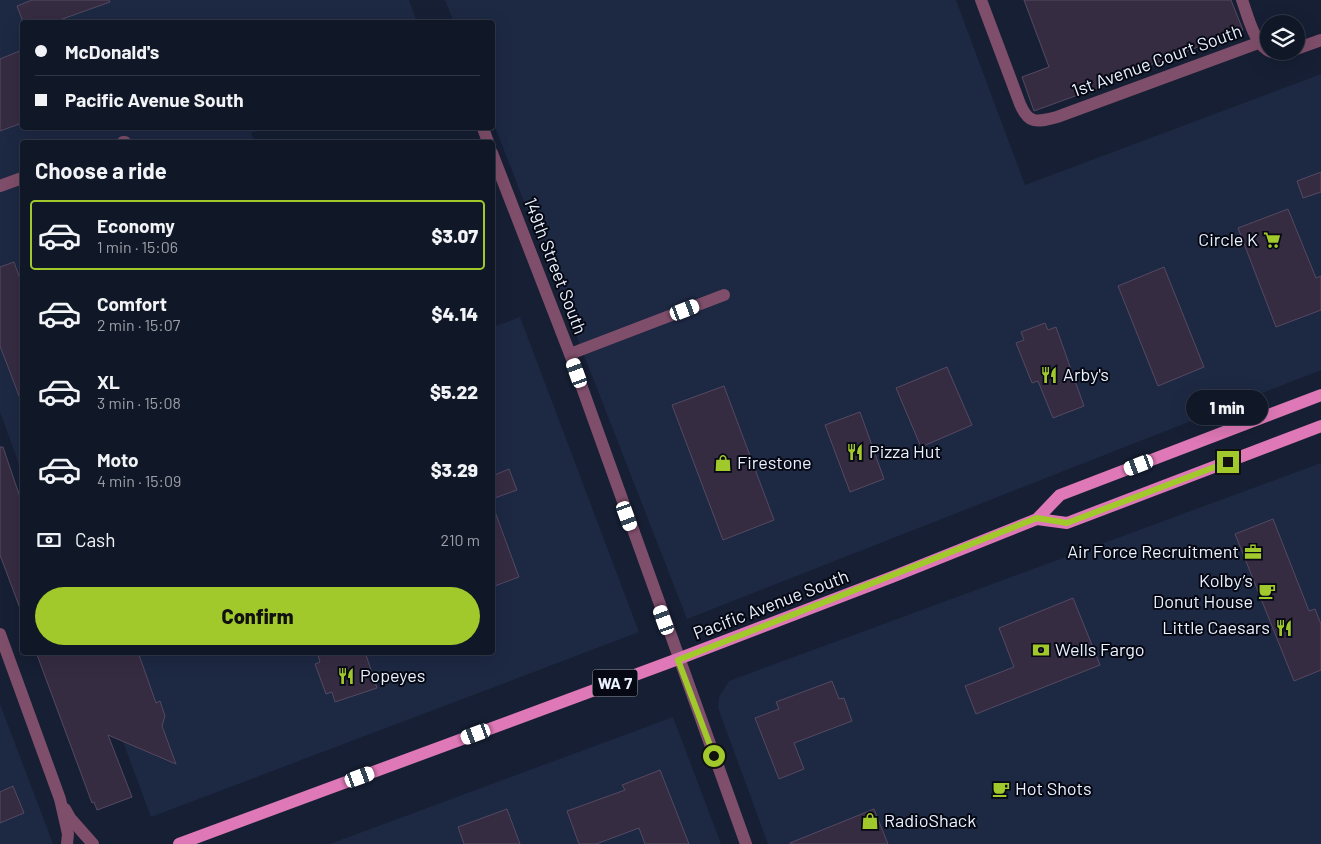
<!DOCTYPE html>
<html lang="en">
<head>
<meta charset="utf-8">
<style>
	body { margin:0; font-family:Barlow,sans-serif; background:#19202f; color:#f1f3f6; height:100vh; display:flex; flex-direction:column; font-size:19px; white-space:nowrap }
	* { box-sizing:border-box; margin:0 }
	p { font-size:16px; color:#9c9fa7 }
	.icon { flex:none; width:28px; height:28px; fill:none; stroke:currentColor; stroke-width:2; stroke-linecap:round; stroke-linejoin:round }
	.map { position:relative; flex:1; overflow:hidden }
	.side { position:absolute; left:20px; top:140px; width:475px; height:515px; display:flex; flex-direction:column; background:#101727; border-radius:5px; box-shadow:0 5px 20px #0002,0 0 0 1px #303644 }
	.side>* { flex:none }
	.hud { position:absolute; left:20px; top:20px; width:475px; height:110px; border-radius:5px; box-shadow:0 5px 20px #0002,0 0 0 1px #303644; display:grid; align-content:center; height:110px; padding:0 15px; background:#101727 }
	.buttons { position:absolute; left:1260px; top:15px; display:grid; gap:10px }
	.buttons a { display:grid; place-items:center; width:45px; height:45px; border-radius:50%; background:#101727; box-shadow:0 5px 20px #0002,0 0 0 1px #303644; font-size:25px }
	.end { position:absolute; width:22px; height:22px; margin:-11px; border:6px solid #a1c92b; background:#111; box-shadow:0 0 0 2px #111 }
	.from { border-radius:50% }
	.bubble { position:absolute; height:35px; border-radius:18px; background:#101727; box-shadow:0 5px 20px #0002,0 0 0 1px #303644; font-size:16px; font-weight:800; line-height:35px; text-align:center }
	.car { position:absolute; width:15px; height:30px; margin:-15px -8px; border-radius:6px; box-shadow:0 0 4px 1px #0007; background:linear-gradient(#fff 24%,#345 0 40%,#fff 0 76%,#345 0 86%,#fff 0) }
	.hud b { display:flex; align-items:center; gap:18px; height:48px; font-size:19px }
	.hud b+b { border-top:1px solid #303644 }
	.hud i { width:12px; height:12px; background:#f1f3f6 }
	ul { padding:0; list-style:none }
	li { display:flex; align-items:center; gap:15px; height:70px; margin:0 10px 8px; padding:0 5px; border:2px solid transparent; border-radius:5px }
	li div { flex:1 }
	li b { display:block; font-size:19px }
	li em { font-style:normal; font-weight:800 }
	li.on { border-color:#a1c92b }
	li>.icon { width:45px; height:45px; stroke-width:1.5 }
	h2 { padding:0 15px; font-size:22px; line-height:60px }
	.pay { display:flex; align-items:center; gap:12px; height:55px; padding:0 15px; font-size:19px }
	.pay p { margin-inline-start:auto }
	.primary-button { display:flex; gap:10px; margin-top:auto; padding:10px 15px }
	.primary-button a { flex:1; height:58px; border-radius:30px; background:#a1c92b; color:#111; font-size:20px; font-weight:800; line-height:58px; text-align:center }
	.map>svg:first-child { display:block }
</style>
</head>
<body>
<div class="map">
<svg width="1321" height="844" viewBox="0 0 1321 844">
	<rect width="100%" height="100%" fill="#161f34"/>
	<g fill="#1d2843">
		<path d="M 0,0 L 409,0 L 417,22 L 22,22 L 22,128 L 265,128 L 251,133 L 255,142 L 22,142 L 22,473 L 0,412 Z"/>
		<path d="M 445,0 L 956,0 L 1025,185 L 1321,74 L 1321,370 L 687,619 L 493,122 L 492,22 L 454,22 Z"/>
		<path d="M 520,317 L 639,632 L 151,817 L 90,653 L 492,652 L 493,327 Z"/>
		<path d="M 1321,463 L 1321,844 L 768,844 L 718,708 L 719,697 L 729,681 Z"/>
		<path d="M 0,704 L 53,844 L 0,844 Z"/>
		<path d="M 673,717 L 721,844 L 330,844 Z"/>
	</g>
	<g fill="#362c42" stroke="#544962">
		<path d="M 32,0 L 109,0 L 110,2 L 54,22 L 23,22 L 17,6 Z"/>
		<path d="M 1024,0 L 1231,0 L 1243,30 L 1126,74 L 1127,77 L 1034,111 L 1022,77 L 1049,67 Z"/>
		<path d="M 22,50 L 22,123 L 0,131 L 0,59 Z"/>
		<path d="M 1321,172 L 1321,192 L 1303,198 L 1297,181 Z"/>
		<path d="M 1288,209 L 1316,278 L 1321,276 L 1321,310 L 1276,327 L 1238,228 Z"/>
		<path d="M 14,262 L 22,284 L 22,401 L 21,401 L 0,346 L 0,267 Z"/>
		<path d="M 1164,267 L 1204,367 L 1158,386 L 1118,286 Z"/>
		<path d="M 1045,323 L 1048,330 L 1056,327 L 1084,406 L 1053,418 L 1038,381 L 1032,383 L 1016,343 L 1024,340 L 1021,332 Z"/>
		<path d="M 947,367 L 972,425 L 921,447 L 896,388 Z"/>
		<path d="M 724,386 L 774,520 L 723,540 L 672,405 Z"/>
		<path d="M 860,412 L 884,479 L 850,492 L 825,425 Z"/>
		<path d="M 0,447 L 3,447 L 22,503 L 22,611 L 21,611 L 0,555 Z"/>
		<path d="M 509,469 L 517,490 L 492,499 L 492,476 Z"/>
		<path d="M 494,509 L 519,577 L 492,587 L 492,510 Z"/>
		<path d="M 1273,519 L 1309,611 L 1315,609 L 1321,624 L 1321,670 L 1294,681 L 1235,534 Z"/>
		<path d="M 1073,598 L 1100,665 L 976,714 L 965,686 L 1014,667 L 999,628 Z"/>
		<path d="M 36,652 L 138,652 L 156,703 L 160,701 L 165,716 L 162,726 L 176,764 L 108,735 L 132,797 L 97,810 L 94,802 L 92,803 Z"/>
		<path d="M 317,652 L 365,652 L 377,688 L 335,702 L 332,692 L 326,694 L 315,664 L 320,662 Z"/>
		<path d="M 832,681 L 839,699 L 844,698 L 852,721 L 794,743 L 804,769 L 779,779 L 755,718 L 779,709 L 776,702 Z"/>
		<path d="M 660,770 L 689,844 L 645,844 L 639,828 L 596,844 L 579,844 L 567,811 L 625,790 L 622,785 Z"/>
		<path d="M 13,786 L 24,813 L 0,823 L 0,792 Z"/>
		<path d="M 507,809 L 520,844 L 464,844 L 458,827 Z"/>
		<path d="M 874,809 L 888,844 L 790,844 L 790,843 Z"/>
	</g>
	<g fill="none" stroke-linecap="round" stroke-linejoin="round">
		<g stroke="#7f4e6a" stroke-width="12">
			<path d="M 981,0 L 1020,104 C 1029,125 1037,122 1057,117 L 1258,43"/>
			<path d="M 1242,0 C 1251,24 1257,63 1291,51"/>
			<path d="M 1296,49 L 1321,40"/>
			<path d="M 483,128 L 488,142"/>
			<path d="M 123,142 L 125,142"/>
			<path d="M 492,153 L 570,354 L 746,844"/>
			<path d="M 0,186 L 22,178"/>
			<path d="M 570,354 L 724,295"/>
			<path d="M 0,634 L 60,799 L 68,834 L 67,844"/>
			<path d="M 65,809 L 70,818 L 93,844"/>
		</g>
		<g stroke="#de78b6" stroke-width="12">
			<path d="M 1037,519 L 1067,523 L 1321,426"/>
			<path d="M 179,844 L 678,659 L 892,577 L 1037,519 L 1060,495 L 1321,395"/>
		</g>
	</g>
	<g fill="none" stroke-linecap="round" stroke-linejoin="round">
		<path stroke="#a1c92b" stroke-width="6" d="M 714,756 L 678,660 L 1037,518 L 1067,523 L 1228,462"/>
	</g>
	<defs>
		<g id="supermarket-bare" transform="scale(1.35)"><path d="M-6-5.5h2.5l.6 2H6L4.5 2H-2.5L-4.4-4H-6ZM-1.5 3.2a1.3 1.3 0 1 0 .1 0ZM3 3.2a1.3 1.3 0 1 0 .1 0Z" fill="#a1c92b" stroke="#060913" stroke-width="2.5" paint-order="stroke"/></g>
		<g id="restaurant-bare" transform="scale(1.35)"><path d="M-5-6h1v4h1v-4h1v4h1v-4h1v5L-1.5 .5V6h-2V.5L-5-1ZM5-6V6H3V1.5H1.5Q1.5-4 5-6Z" fill="#a1c92b" stroke="#060913" stroke-width="2.5" paint-order="stroke"/></g>
		<g id="shop-bare" transform="scale(1.35)"><path d="M-5-2.5h2.3a2.7 3.5 0 0 1 5.4 0H5L5.5 6h-11ZM-1.5-2.5h3a1.5 2.3 0 0 0-3 0Z" fill="#a1c92b" stroke="#060913" stroke-width="2.5" paint-order="stroke"/></g>
		<g id="office-bare" transform="scale(1.35)"><path d="M-6-3h4V-5.5h4V-3h4V5H-6ZM-1-4.5V-3h2v-1.5ZM-6 0V1H6V0Z" fill="#a1c92b" stroke="#060913" stroke-width="2.5" paint-order="stroke"/></g>
		<g id="cafe-bare" transform="scale(1.35)"><path d="M-5.5-4.5H6V0H3Q3 3.5 0 3.5H-2.5Q-5.5 3.5-5.5 0ZM3-3.2v2h1.7v-2ZM-6 4.5H4V6H-6Z" fill="#a1c92b" stroke="#060913" stroke-width="2.5" paint-order="stroke"/></g>
		<g id="bank-bare" transform="scale(1.35)"><path d="M-6-4H6V4H-6ZM0-2.3a2.3 2.3 0 1 0 0 4.6a2.3 2.3 0 1 0 0-4.6Z" fill="#a1c92b" stroke="#060913" stroke-width="2.5" paint-order="stroke"/></g>
	</defs>
	<g fill-rule="evenodd">
		<use href="#supermarket-bare" x="1272" y="240"/>
		<use href="#restaurant-bare" x="1049" y="375"/>
		<use href="#restaurant-bare" x="855" y="452"/>
		<use href="#shop-bare" x="723" y="463"/>
		<use href="#office-bare" x="1253" y="552"/>
		<use href="#cafe-bare" x="1267" y="591"/>
		<use href="#restaurant-bare" x="1284" y="628"/>
		<use href="#bank-bare" x="1041" y="650"/>
		<use href="#restaurant-bare" x="346" y="676"/>
		<use href="#cafe-bare" x="1001" y="789"/>
		<use href="#shop-bare" x="870" y="821"/>
	</g>
	<g text-anchor="middle" stroke-width="4" stroke-linejoin="round" paint-order="stroke">
		<rect fill="#060913" stroke="#a5abb8" stroke-width="1" x="592.5" y="669.5" width="45" height="27" rx="4"/>
		<g font-size="16" font-weight="bold" fill="#e9f0fe">
			<text x="615" y="689">WA 7</text>
		</g>
		<g font-size="18" fill="#e9f0fe" stroke="#060913">
			<text transform="translate(1157 61) rotate(-20)" y="6">1st Avenue Court South</text>
			<text transform="translate(555 266) rotate(69)" y="6">149th Street South</text>
			<text transform="translate(771 605) rotate(-21)" y="6">Pacific Avenue South</text>
		</g>
		<g font-size="18" fill="#e9f0fe" stroke="#060913" text-anchor="start">
			<text x="1258" y="246" text-anchor="end">Circle K</text>
			<text x="1063" y="381">Arby's</text>
			<text x="869" y="458">Pizza Hut</text>
			<text x="737" y="469">Firestone</text>
			<text x="1239" y="558" text-anchor="end">Air Force Recruitment</text>
			<text x="1253" y="587" text-anchor="end">Kolby’s<tspan x="1253" dy="21">Donut House</tspan></text>
			<text x="1270" y="634" text-anchor="end">Little Caesars</text>
			<text x="1055" y="656">Wells Fargo</text>
			<text x="360" y="682">Popeyes</text>
			<text x="1015" y="795">Hot Shots</text>
			<text x="884" y="827">RadioShack</text>
		</g>
	</g>
</svg>
<div class="buttons">
<a><svg class="icon" aria-label="layers" viewBox="0 0 24 24"><path d="M12 4l9 5-9 5-9-5zM3 14l9 5 9-5"/></svg></a>
</div>
<i class="end from" style="left:714px;top:756px"></i>
<i class="end" style="left:1228px;top:462px"></i>
<div class="bubble" style="left:1186px;top:390px;width:82px">1 min</div>
<i class="car" style="left:685px;top:310px;rotate:69deg"></i>
<i class="car" style="left:577px;top:373px;rotate:340deg"></i>
<i class="car" style="left:1139px;top:465px;rotate:249deg"></i>
<i class="car" style="left:627px;top:516px;rotate:160deg"></i>
<i class="car" style="left:664px;top:620px;rotate:340deg"></i>
<i class="car" style="left:476px;top:734px;rotate:250deg"></i>
<i class="car" style="left:360px;top:777px;rotate:70deg"></i>
<div class="hud">
<b><i class="from"></i>McDonald's</b>
<b><i></i>Pacific Avenue South</b>
</div>
<section class="side">
<h2>Choose a ride</h2>
<ul>
<li class="on"><svg class="icon" aria-label="car" viewBox="0 0 24 24"><path d="M5 17H2v-5l4-1 3-4h7l3 4 3 1v5h-3M9 17h6M6 11h13"/><circle cx="7" cy="17" r="2"/><circle cx="17" cy="17" r="2"/></svg><div><b>Economy</b><p>1 min · 15:06</p></div><em>$3.07</em></li>
<li><svg class="icon" aria-label="car" viewBox="0 0 24 24"><path d="M5 17H2v-5l4-1 3-4h7l3 4 3 1v5h-3M9 17h6M6 11h13"/><circle cx="7" cy="17" r="2"/><circle cx="17" cy="17" r="2"/></svg><div><b>Comfort</b><p>2 min · 15:07</p></div><em>$4.14</em></li>
<li><svg class="icon" aria-label="car" viewBox="0 0 24 24"><path d="M5 17H2v-5l4-1 3-4h7l3 4 3 1v5h-3M9 17h6M6 11h13"/><circle cx="7" cy="17" r="2"/><circle cx="17" cy="17" r="2"/></svg><div><b>XL</b><p>3 min · 15:08</p></div><em>$5.22</em></li>
<li><svg class="icon" aria-label="car" viewBox="0 0 24 24"><path d="M5 17H2v-5l4-1 3-4h7l3 4 3 1v5h-3M9 17h6M6 11h13"/><circle cx="7" cy="17" r="2"/><circle cx="17" cy="17" r="2"/></svg><div><b>Moto</b><p>4 min · 15:09</p></div><em>$3.29</em></li>
</ul>
<div class="pay"><svg class="icon" aria-label="cash" viewBox="0 0 24 24"><path d="M3 7h18v10H3z"/><circle cx="12" cy="12" r="2"/></svg>Cash<p>210 m</p></div>
<div class="primary-button"><a>Confirm</a></div>
</section>
</div>
</body>
</html>
